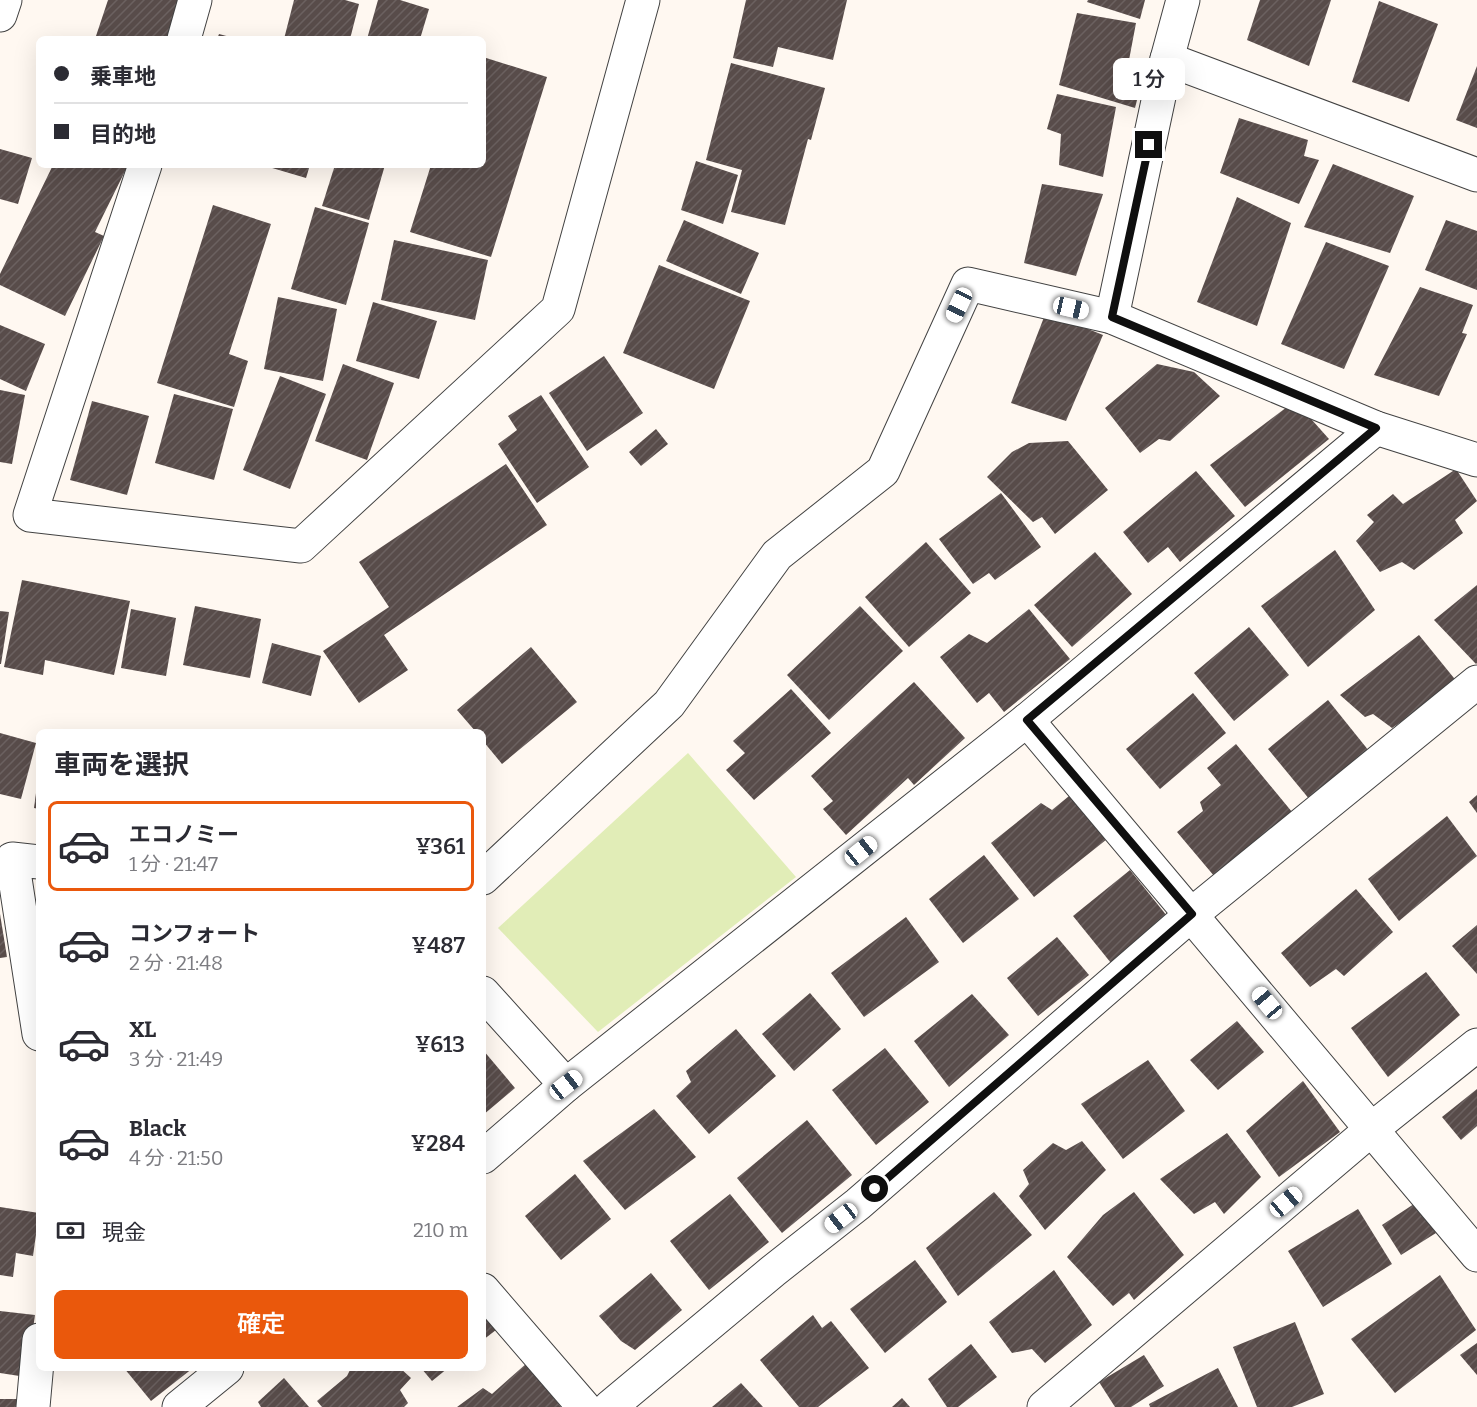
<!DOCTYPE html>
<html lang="ja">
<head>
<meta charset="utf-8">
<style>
	body { margin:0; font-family:Bitter,"Noto Sans JP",serif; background:#f2f2f3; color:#2b2b33; height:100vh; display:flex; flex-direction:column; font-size:22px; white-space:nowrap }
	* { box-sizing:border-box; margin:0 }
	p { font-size:20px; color:#7c7c81 }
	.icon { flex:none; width:33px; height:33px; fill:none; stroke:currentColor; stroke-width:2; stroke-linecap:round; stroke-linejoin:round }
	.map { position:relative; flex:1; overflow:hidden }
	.details { position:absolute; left:36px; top:729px; width:450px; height:642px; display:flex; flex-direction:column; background:#fff; border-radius:9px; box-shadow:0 6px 24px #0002 }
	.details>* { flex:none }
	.guide { position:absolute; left:36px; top:36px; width:450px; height:132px; border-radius:9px; box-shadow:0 6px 24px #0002; display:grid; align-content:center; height:132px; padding:0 18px; background:#fff }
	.end { position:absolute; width:27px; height:27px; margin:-14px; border:8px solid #0f0f0f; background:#fff; box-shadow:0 0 0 3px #fff }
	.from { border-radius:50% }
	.bubble { position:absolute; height:42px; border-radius:9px; background:#fff; box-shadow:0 6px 24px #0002; font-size:20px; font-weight:600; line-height:42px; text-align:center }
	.car { position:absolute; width:18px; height:36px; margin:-18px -9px; border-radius:8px; box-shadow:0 0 4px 2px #0007; background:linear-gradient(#fff 24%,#345 0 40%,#fff 0 76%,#345 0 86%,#fff 0) }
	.guide b { display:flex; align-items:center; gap:21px; height:57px; font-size:22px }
	.guide b+b { border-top:2px solid #e1e1e2 }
	.guide i { width:15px; height:15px; background:#2b2b33 }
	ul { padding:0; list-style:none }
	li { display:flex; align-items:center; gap:18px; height:90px; margin:0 12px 9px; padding:0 6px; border:3px solid transparent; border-radius:9px }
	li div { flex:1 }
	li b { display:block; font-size:22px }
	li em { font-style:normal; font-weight:600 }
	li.current { border-color:#ea580c }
	li>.icon { width:54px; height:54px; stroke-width:1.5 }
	h2 { padding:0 18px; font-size:27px; line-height:72px }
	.pay { display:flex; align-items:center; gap:15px; height:66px; padding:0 18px; font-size:22px }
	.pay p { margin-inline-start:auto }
	.action { display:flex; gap:12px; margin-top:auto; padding:12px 18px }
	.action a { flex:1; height:69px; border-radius:9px; background:#ea580c; color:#fff; font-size:24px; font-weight:600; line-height:69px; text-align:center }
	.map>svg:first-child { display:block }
</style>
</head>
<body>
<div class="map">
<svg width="1477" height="1407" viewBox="0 0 1477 1407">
	<defs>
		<pattern id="building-hatch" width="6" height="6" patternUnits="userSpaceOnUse" patternTransform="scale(1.5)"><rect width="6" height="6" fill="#584c4a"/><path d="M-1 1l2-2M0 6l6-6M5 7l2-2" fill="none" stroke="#6b6160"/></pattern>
	</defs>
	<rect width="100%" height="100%" fill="#fff8f1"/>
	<path fill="#e1edb7" d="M 688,753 L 796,877 L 598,1032 L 498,928 Z"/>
	<g fill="url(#building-hatch)">
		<path d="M 108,0 L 187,0 L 174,39 L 95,39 Z"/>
		<path d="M 294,0 L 345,0 L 359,4 L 350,39 L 284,39 Z"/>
		<path d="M 378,0 L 400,0 L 429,9 L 420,39 L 367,39 Z"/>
		<path d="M 746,0 L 847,0 L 833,60 L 778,47 L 773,67 L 733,58 Z"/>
		<path d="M 1088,0 L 1145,0 L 1140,19 L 1087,2 Z"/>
		<path d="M 1260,0 L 1331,0 L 1309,66 L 1247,40 Z"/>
		<path d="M 1379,1 L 1438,24 L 1409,102 L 1352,82 Z"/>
		<path d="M 1077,13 L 1136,23 L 1126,76 L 1141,84 L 1135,108 L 1059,85 Z"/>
		<path d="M 219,34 L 234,38 L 234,39 L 217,39 Z"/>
		<path d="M 483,57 L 547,77 L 491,257 L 410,232 L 431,165 L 483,165 Z"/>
		<path d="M 731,63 L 825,88 L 811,140 L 808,139 L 785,225 L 731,212 L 742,170 L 706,160 Z"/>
		<path d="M 1477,66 L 1477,128 L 1456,120 Z"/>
		<path d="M 1057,94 L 1116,107 L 1103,177 L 1059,165 L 1061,134 L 1047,129 Z"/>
		<path d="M 1239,118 L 1308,140 L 1304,156 L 1319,160 L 1299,204 L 1220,173 Z"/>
		<path d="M 0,149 L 32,158 L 18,204 L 0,199 Z"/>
		<path d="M 696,161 L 738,175 L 723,224 L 681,210 Z"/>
		<path d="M 1333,164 L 1414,196 L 1390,253 L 1304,227 Z"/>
		<path d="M 53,165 L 128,165 L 95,232 L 104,236 L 65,316 L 0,285 L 0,274 Z"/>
		<path d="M 262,165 L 310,165 L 306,178 Z"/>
		<path d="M 335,165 L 385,165 L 369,220 L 322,206 Z"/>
		<path d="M 1042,184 L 1103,194 L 1076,276 L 1024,263 Z"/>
		<path d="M 1237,197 L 1291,223 L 1257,326 L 1197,302 Z"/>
		<path d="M 213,205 L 271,224 L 229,354 L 248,361 L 234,407 L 157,383 Z"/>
		<path d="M 315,207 L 369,223 L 346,305 L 291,289 Z"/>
		<path d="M 684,220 L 759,253 L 741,294 L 666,261 Z"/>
		<path d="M 1446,220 L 1477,231 L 1477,290 L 1425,270 Z"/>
		<path d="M 394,240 L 488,260 L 475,320 L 381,300 Z"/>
		<path d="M 1326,242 L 1389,266 L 1344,369 L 1281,344 Z"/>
		<path d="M 659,265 L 750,301 L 714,389 L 623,353 Z"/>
		<path d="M 1420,287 L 1473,305 L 1462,333 L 1467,334 L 1439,396 L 1374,375 Z"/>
		<path d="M 278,297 L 337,309 L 323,381 L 264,369 Z"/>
		<path d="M 373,302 L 437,321 L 419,379 L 356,361 Z"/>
		<path d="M 1046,312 L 1103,335 L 1066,421 L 1011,403 Z"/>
		<path d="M 0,325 L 45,344 L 26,391 L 0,379 Z"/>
		<path d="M 604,356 L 643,413 L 587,451 L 549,393 Z"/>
		<path d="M 343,364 L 394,383 L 367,460 L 315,441 Z"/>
		<path d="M 1157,364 L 1194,372 L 1220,396 L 1170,441 L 1159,439 L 1140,453 L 1105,408 Z"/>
		<path d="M 280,376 L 326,394 L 290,489 L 243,470 Z"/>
		<path d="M 0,390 L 25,395 L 12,464 L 0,462 Z"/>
		<path d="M 174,394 L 233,409 L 214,480 L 155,463 Z"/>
		<path d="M 541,395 L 589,467 L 537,503 L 498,444 L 517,430 L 508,416 Z"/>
		<path d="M 92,401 L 149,416 L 127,495 L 70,480 Z"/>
		<path d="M 1295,401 L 1329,439 L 1245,507 L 1210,465 Z"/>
		<path d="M 656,429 L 668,444 L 641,466 L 629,452 Z"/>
		<path d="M 1068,441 L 1108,490 L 1055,534 L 1042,517 L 1033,522 L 987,477 L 1012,452 L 1029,443 Z"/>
		<path d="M 506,464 L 547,525 L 384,635 L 408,670 L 359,703 L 323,651 L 389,607 L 359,562 Z"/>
		<path d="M 1456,469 L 1477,501 L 1455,520 L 1463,533 L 1414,570 L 1402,562 L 1380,572 L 1356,541 L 1374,522 L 1367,515 L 1393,494 L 1403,504 Z"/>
		<path d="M 1196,471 L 1235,516 L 1180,562 L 1168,547 L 1148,563 L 1123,532 Z"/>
		<path d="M 1001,493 L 1041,547 L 995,580 L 989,573 L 973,584 L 939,539 Z"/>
		<path d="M 926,542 L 971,593 L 909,647 L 865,597 Z"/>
		<path d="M 1335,550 L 1375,610 L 1308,667 L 1261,606 Z"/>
		<path d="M 1095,552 L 1132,594 L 1072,647 L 1034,605 Z"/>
		<path d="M 22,580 L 130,601 L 114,675 L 45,660 L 43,675 L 4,667 Z"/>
		<path d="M 1477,585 L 1477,663 L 1476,664 L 1434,620 Z"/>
		<path d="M 195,606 L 261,619 L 250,678 L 183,665 Z"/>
		<path d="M 860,606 L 903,651 L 829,720 L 787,675 Z"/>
		<path d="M 131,609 L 176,618 L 166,676 L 121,668 Z"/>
		<path d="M 1029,609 L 1070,659 L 1004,712 L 989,693 L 977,703 L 940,657 L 969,634 L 987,643 Z"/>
		<path d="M 0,611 L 9,612 L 1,664 L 0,664 Z"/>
		<path d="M 1249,627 L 1289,675 L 1234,721 L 1194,673 Z"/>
		<path d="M 1419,635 L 1458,683 L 1392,728 L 1373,714 L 1365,717 L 1340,695 Z"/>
		<path d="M 272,643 L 321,656 L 311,696 L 262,683 Z"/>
		<path d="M 531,647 L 577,702 L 502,764 L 483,741 L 483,732 L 476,732 L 457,710 Z"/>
		<path d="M 914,682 L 965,738 L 914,785 L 908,778 L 846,835 L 823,809 L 833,801 L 811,776 Z"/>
		<path d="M 791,689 L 831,733 L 754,800 L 726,770 L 745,753 L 733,741 Z"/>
		<path d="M 1193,693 L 1226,733 L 1160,789 L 1126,749 Z"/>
		<path d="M 1328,700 L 1369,751 L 1310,800 L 1268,749 Z"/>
		<path d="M 0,733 L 36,743 L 21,799 L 0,794 Z"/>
		<path d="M 1236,744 L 1297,818 L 1220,883 L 1177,832 L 1203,811 L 1200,802 L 1221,785 L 1207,768 Z"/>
		<path d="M 38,778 L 39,778 L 39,809 L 34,808 Z"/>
		<path d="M 1080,787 L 1116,832 L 1034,897 L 991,843 L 1041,803 L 1052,810 Z"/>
		<path d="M 1477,795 L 1477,813 L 1469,802 Z"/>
		<path d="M 1447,816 L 1477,856 L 1399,921 L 1368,879 Z"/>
		<path d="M 984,855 L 1019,899 L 963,943 L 929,899 Z"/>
		<path d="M 1130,870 L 1167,916 L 1111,963 L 1073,916 Z"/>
		<path d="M 1356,889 L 1393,932 L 1344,976 L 1336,969 L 1310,987 L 1281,953 Z"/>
		<path d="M 0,914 L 7,957 L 0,958 Z"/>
		<path d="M 906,917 L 939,962 L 864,1017 L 831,973 Z"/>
		<path d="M 1477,925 L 1477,974 L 1452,946 Z"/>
		<path d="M 1057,937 L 1089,975 L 1038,1016 L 1007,978 Z"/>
		<path d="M 1426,972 L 1460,1015 L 1388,1077 L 1351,1028 Z"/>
		<path d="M 810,993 L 841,1029 L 794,1071 L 762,1034 Z"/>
		<path d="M 972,994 L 1009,1035 L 949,1087 L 914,1041 Z"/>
		<path d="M 1237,1021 L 1264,1052 L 1218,1090 L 1190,1060 Z"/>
		<path d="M 736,1029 L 776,1076 L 709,1134 L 676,1096 L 691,1082 L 686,1071 Z"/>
		<path d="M 885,1048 L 929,1102 L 876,1145 L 832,1090 Z"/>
		<path d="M 483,1050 L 515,1088 L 483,1115 Z"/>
		<path d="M 1148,1060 L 1185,1111 L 1123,1159 L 1081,1104 Z"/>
		<path d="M 1303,1081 L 1340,1132 L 1279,1177 L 1246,1131 Z"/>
		<path d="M 1477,1089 L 1477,1126 L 1461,1140 L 1442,1117 Z"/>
		<path d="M 654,1109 L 696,1157 L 625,1210 L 583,1161 Z"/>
		<path d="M 807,1120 L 852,1175 L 782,1233 L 737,1178 Z"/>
		<path d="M 1227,1133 L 1261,1177 L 1224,1214 L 1215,1202 L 1194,1214 L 1160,1179 Z"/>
		<path d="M 1082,1141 L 1106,1170 L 1045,1230 L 1019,1196 L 1029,1184 L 1023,1170 L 1053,1143 L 1066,1150 Z"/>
		<path d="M 575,1174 L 611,1219 L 561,1260 L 525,1216 Z"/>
		<path d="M 994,1192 L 1032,1235 L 958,1296 L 926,1248 Z"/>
		<path d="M 1134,1192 L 1184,1255 L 1134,1300 L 1129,1293 L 1113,1306 L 1067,1257 L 1103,1215 Z"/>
		<path d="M 730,1194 L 769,1242 L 709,1290 L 670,1241 Z"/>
		<path d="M 1417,1202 L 1436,1233 L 1401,1255 L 1382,1225 Z"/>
		<path d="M 0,1207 L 39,1213 L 33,1256 L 16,1253 L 13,1277 L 0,1275 Z"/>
		<path d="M 1358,1209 L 1392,1264 L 1323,1307 L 1288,1251 Z"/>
		<path d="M 915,1260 L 947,1302 L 885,1353 L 850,1309 Z"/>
		<path d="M 1054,1270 L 1092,1325 L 1045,1363 L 1032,1349 L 1012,1353 L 989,1322 Z"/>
		<path d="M 651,1273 L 682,1310 L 635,1350 L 621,1341 L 599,1316 Z"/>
		<path d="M 1440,1275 L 1476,1330 L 1395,1393 L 1351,1339 Z"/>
		<path d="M 483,1295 L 505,1323 L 483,1340 Z"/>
		<path d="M 0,1311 L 35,1315 L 26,1377 L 0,1373 Z"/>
		<path d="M 813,1315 L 822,1328 L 831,1321 L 869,1368 L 818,1407 L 799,1407 L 760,1360 Z"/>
		<path d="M 1295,1322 L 1324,1394 L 1292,1407 L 1257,1407 L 1233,1347 Z"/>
		<path d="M 1477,1343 L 1477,1375 L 1460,1355 Z"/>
		<path d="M 971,1344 L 997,1377 L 958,1407 L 947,1407 L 928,1379 Z"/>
		<path d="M 1144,1355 L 1164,1386 L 1131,1407 L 1115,1407 L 1099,1382 Z"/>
		<path d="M 527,1363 L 561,1407 L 457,1407 L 483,1388 L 492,1394 Z"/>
		<path d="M 124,1368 L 193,1368 L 151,1401 Z"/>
		<path d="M 351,1368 L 400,1368 L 411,1378 L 400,1390 L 408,1403 L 404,1407 L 322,1407 L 317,1401 L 347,1376 Z"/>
		<path d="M 421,1368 L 448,1368 L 432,1381 Z"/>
		<path d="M 1218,1368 L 1238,1407 L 1150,1407 L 1149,1404 Z"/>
		<path d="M 284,1378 L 309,1407 L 261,1407 L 258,1402 Z"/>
		<path d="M 741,1383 L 763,1407 L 712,1407 Z"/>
		<path d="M 902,1398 L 910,1407 L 892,1407 Z"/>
		<path d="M 0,1399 L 17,1399 L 16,1407 L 0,1407 Z"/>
	</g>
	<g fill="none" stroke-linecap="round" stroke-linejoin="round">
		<g stroke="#424242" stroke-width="35">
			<g id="minor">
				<path d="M 0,15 L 5,0"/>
				<path d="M 184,39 L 195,0"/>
				<path d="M 1167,59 L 1477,175"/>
				<path d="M 145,165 L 30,515 L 301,546 L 558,309 L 643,0"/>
				<path d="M 1112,317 L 1167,59 L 1183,0"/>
				<path d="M 1027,720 L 1477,1255"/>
				<path d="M 39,862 L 12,859 L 39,1034"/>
				<path d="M 483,878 L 669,704 L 777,555 L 883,471 L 968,284 L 1112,317 L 1376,428 L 1477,460"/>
				<path d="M 483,993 L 566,1085"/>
				<path d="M 483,1157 L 566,1085 L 1027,720 L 1376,428"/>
				<path d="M 483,1290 L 584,1407"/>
				<path d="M 33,1407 L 39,1340"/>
				<path d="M 179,1407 L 227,1368"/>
				<path d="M 610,1407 L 773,1271 L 858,1204 L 1192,914 L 1477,682"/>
				<path d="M 1044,1407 L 1373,1128 L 1477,1045"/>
			</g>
		</g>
		<use href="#minor" stroke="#fff" stroke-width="33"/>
	</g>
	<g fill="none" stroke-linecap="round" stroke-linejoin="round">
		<path stroke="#0f0f0f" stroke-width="8" d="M 875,1189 L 1192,914 L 1027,720 L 1376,428 L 1112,317 L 1149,145"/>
	</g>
</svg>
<i class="end from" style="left:875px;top:1189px"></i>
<i class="end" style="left:1149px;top:145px"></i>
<div class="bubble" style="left:1113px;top:58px;width:72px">1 分</div>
<i class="car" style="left:959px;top:305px;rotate:205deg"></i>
<i class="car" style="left:1071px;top:308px;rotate:103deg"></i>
<i class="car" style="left:861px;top:851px;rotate:51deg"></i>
<i class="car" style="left:1267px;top:1003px;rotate:320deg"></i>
<i class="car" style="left:566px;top:1085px;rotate:52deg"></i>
<i class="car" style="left:1286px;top:1202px;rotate:50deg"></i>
<i class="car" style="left:841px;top:1218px;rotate:232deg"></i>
<div class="guide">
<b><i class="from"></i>乗車地</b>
<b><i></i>目的地</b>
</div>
<section class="details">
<h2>車両を選択</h2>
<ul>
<li class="current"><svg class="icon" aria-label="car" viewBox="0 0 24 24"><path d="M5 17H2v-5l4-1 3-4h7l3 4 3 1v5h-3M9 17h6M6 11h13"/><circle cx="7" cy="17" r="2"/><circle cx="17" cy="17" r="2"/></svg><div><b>エコノミー</b><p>1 分 · 21:47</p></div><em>¥361</em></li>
<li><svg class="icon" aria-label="car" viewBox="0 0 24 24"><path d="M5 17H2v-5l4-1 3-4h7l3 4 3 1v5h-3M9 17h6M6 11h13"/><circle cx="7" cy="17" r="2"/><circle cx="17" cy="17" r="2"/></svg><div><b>コンフォート</b><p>2 分 · 21:48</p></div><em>¥487</em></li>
<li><svg class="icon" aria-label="car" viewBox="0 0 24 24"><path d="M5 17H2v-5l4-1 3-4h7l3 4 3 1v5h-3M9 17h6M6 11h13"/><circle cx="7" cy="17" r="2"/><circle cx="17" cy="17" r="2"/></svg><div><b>XL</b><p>3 分 · 21:49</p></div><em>¥613</em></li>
<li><svg class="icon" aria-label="car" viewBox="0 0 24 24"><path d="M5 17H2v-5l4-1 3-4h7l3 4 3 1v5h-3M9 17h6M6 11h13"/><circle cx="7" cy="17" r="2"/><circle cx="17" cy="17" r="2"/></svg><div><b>Black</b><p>4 分 · 21:50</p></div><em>¥284</em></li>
</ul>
<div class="pay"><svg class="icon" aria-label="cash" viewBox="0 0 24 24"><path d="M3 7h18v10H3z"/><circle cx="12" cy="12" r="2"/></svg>現金<p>210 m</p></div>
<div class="action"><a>確定</a></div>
</section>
</div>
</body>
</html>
